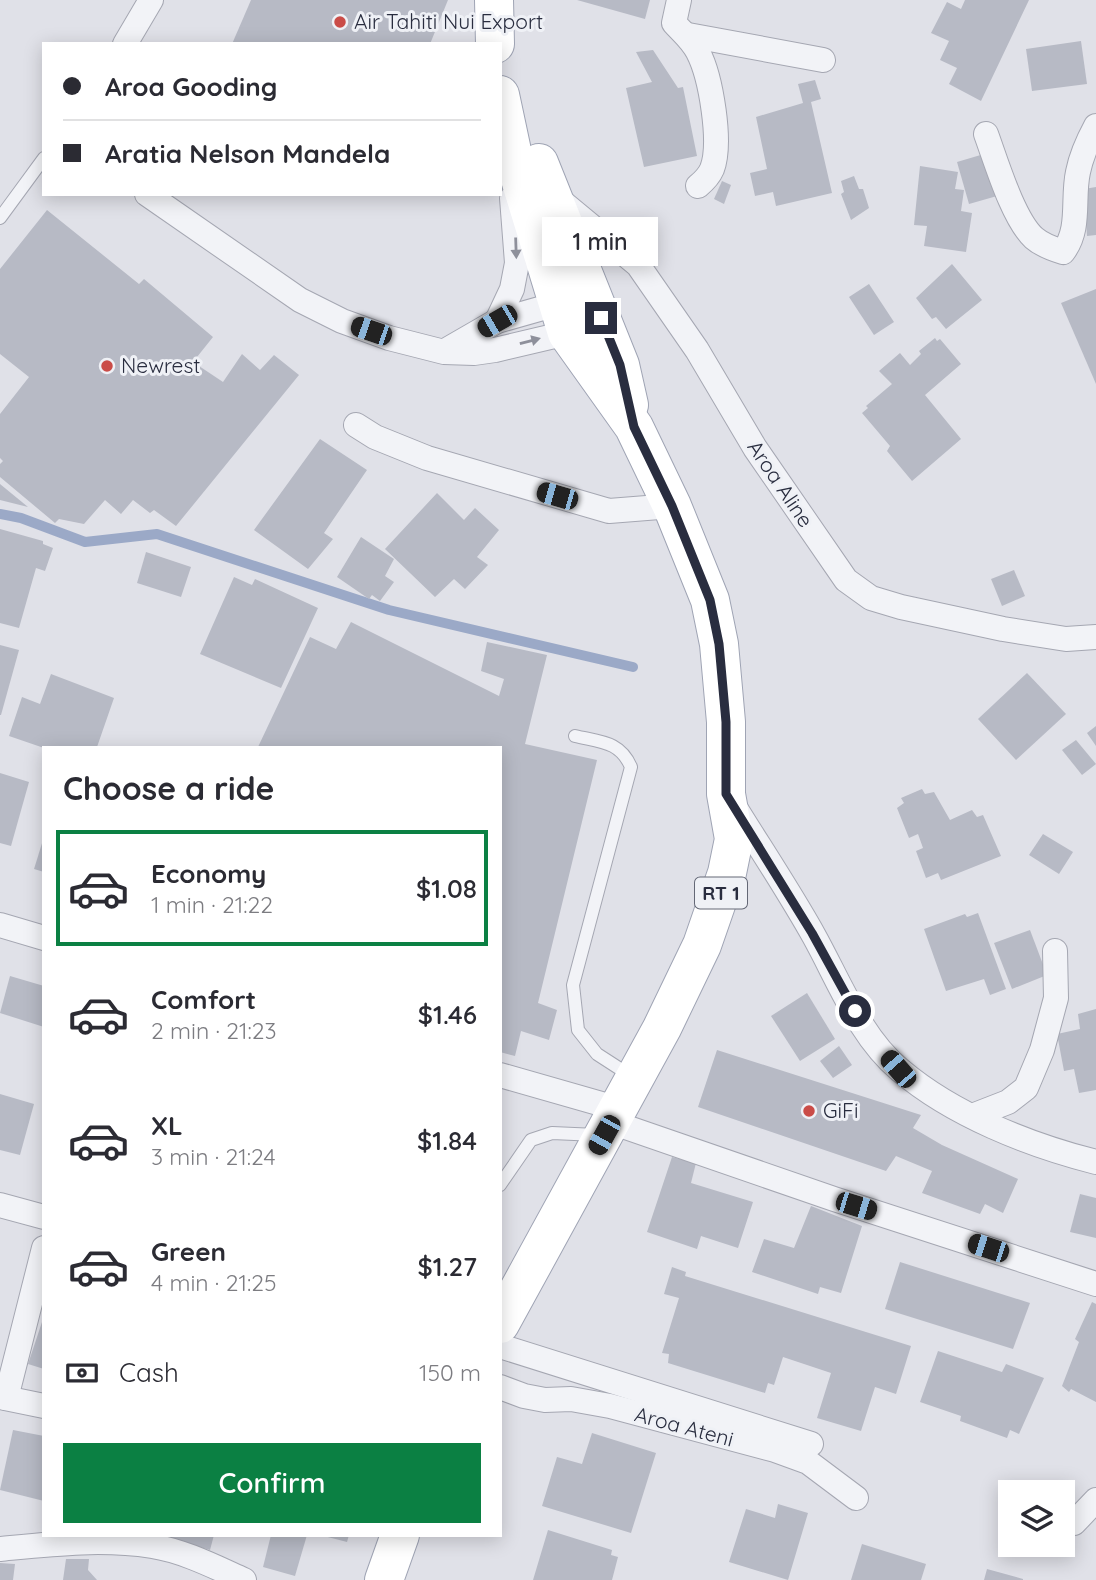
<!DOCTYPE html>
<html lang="en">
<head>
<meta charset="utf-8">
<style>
	body { margin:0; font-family:Quicksand,sans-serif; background:#f7f7f7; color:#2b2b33; height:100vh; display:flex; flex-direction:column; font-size:26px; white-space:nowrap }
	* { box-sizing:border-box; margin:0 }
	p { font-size:23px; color:#7c7c81 }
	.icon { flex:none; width:38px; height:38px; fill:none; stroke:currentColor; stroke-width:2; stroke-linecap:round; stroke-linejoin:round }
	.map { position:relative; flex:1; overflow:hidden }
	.panel { position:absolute; left:42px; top:746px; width:460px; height:791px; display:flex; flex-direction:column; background:#fff; border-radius:0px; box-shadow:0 4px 18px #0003 }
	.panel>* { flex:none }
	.top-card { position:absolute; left:42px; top:42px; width:460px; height:154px; border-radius:0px; box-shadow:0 4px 18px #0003; display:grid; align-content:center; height:154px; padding:0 21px; background:#fff }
	.controls { position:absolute; left:998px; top:1480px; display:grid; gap:14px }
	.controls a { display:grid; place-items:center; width:77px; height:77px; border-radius:0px; background:#fff; box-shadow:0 4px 18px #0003; font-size:35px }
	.end { position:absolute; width:32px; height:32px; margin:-16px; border:9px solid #292d3f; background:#fff; box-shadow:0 0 0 4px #fff }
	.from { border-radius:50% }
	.bubble { position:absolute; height:49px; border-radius:0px; background:#fff; box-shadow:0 4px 18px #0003; font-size:23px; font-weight:600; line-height:49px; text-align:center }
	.car { position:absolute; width:21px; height:42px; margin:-21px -10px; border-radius:9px; box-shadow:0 0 5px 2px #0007; background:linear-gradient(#222 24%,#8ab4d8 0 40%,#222 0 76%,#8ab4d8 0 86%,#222 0) }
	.top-card b { display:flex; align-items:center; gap:24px; height:66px; font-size:26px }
	.top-card b+b { border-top:2px solid #e1e1e2 }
	.top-card i { width:18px; height:18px; background:#2b2b33 }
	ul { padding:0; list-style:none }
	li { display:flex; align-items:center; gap:21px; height:116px; margin:0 14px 10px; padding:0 7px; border:4px solid transparent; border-radius:0px }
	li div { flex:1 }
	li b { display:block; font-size:26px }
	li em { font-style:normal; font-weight:600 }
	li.active { border-color:#0b8043 }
	li>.icon { width:63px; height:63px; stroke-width:1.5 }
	h2 { padding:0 21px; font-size:32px; line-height:84px }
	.pay { display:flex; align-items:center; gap:18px; height:77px; padding:0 21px; font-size:26px }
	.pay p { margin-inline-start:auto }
	.cta { display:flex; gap:14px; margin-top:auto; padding:14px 21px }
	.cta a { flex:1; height:80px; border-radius:0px; background:#0b8043; color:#fff; font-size:28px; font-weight:600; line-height:80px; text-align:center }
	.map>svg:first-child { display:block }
</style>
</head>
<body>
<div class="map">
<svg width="1096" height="1580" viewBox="0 0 1096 1580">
	<rect width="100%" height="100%" fill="#e0e1e8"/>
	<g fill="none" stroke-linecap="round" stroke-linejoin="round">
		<path stroke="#9ba9c7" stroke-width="10" d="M 0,514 L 21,518 L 85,542 L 157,534 L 389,610 L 633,667"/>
	</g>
	<g fill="#b7bac5">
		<path d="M 251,0 L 448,0 L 430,44 L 232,44 Z"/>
		<path d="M 577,0 L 650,0 L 645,19 Z"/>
		<path d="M 965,0 L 1029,0 L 981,101 L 949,84 L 957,68 L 940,60 L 949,41 L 931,33 L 947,2 L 961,9 Z"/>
		<path d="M 1081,41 L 1087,84 L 1032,91 L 1026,49 Z"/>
		<path d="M 653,50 L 678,88 L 683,87 L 697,156 L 644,167 L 626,88 L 652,82 L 636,52 Z"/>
		<path d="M 815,80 L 821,99 L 811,102 L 832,193 L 776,206 L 773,192 L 755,196 L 750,173 L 767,169 L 756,117 L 803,103 L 798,84 Z"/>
		<path d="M 984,154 L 997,196 L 969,204 L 957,162 Z"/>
		<path d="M 920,166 L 958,172 L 955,189 L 964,190 L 961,211 L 972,213 L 966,252 L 924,246 L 927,226 L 914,225 Z"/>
		<path d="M 854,176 L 859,189 L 863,189 L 869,208 L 851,220 L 841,194 L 844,192 L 841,181 Z"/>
		<path d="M 722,181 L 731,185 L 724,204 L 714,199 Z"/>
		<path d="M 1096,187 L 1096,235 L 1087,236 L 1084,189 Z"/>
		<path d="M 47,210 L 139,284 L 144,279 L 213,337 L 193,362 L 223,382 L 242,354 L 260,370 L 274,355 L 299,375 L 176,526 L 154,510 L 150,513 L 133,500 L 121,514 L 105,500 L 84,524 L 59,519 L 55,523 L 0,477 L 0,464 L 3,461 L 0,458 L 0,414 L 29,377 L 0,354 L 0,269 Z"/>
		<path d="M 952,264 L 982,300 L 946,329 L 936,317 L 932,319 L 916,298 Z"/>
		<path d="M 869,284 L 894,322 L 874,335 L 849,297 Z"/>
		<path d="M 1096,289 L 1096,384 L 1061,303 Z"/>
		<path d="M 935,338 L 937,341 L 940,339 L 961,364 L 925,395 L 961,439 L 912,481 L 887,451 L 890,446 L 862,413 L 868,408 L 866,406 L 892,384 L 879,371 L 900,353 L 910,365 L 921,354 L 919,351 Z"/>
		<path d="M 320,439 L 367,470 L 324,533 L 333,539 L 308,569 L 254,530 Z"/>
		<path d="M 0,484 L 28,507 L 0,500 Z"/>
		<path d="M 437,493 L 464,520 L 475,508 L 499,530 L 477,557 L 488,565 L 465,589 L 454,579 L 435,597 L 385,549 Z"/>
		<path d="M 0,529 L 43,541 L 43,544 L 53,548 L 45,571 L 36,568 L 19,628 L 0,623 Z"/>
		<path d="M 361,537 L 394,559 L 385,576 L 394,582 L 380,601 L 372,595 L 369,599 L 337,577 Z"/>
		<path d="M 146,552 L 191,567 L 181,597 L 137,583 Z"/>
		<path d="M 1014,570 L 1025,596 L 1002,606 L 991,579 Z"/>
		<path d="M 234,577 L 252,585 L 255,579 L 318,608 L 281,688 L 200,654 Z"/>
		<path d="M 351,622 L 499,696 L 504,679 L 481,671 L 487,642 L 547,655 L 525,744 L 597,760 L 538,1003 L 557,1010 L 549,1040 L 521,1031 L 515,1056 L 500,1052 L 500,747 L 258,747 L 310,637 L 336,649 Z"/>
		<path d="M 0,645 L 19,650 L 1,715 L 0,715 Z"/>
		<path d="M 1027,673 L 1066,714 L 1016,760 L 978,719 Z"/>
		<path d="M 51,674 L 114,698 L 97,747 L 44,748 L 9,736 L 22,697 L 40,704 Z"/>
		<path d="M 1096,726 L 1096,746 L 1087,733 Z"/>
		<path d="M 1076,740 L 1096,764 L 1082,775 L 1062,750 Z"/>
		<path d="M 0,773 L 29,782 L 11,846 L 0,843 Z"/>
		<path d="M 922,789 L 925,794 L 934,792 L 950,820 L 972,810 L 977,817 L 983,815 L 1001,856 L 941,880 L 938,873 L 926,878 L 916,851 L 923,848 L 918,834 L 909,838 L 897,808 L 904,803 L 901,798 Z"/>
		<path d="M 1043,834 L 1073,852 L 1059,874 L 1029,855 Z"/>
		<path d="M 43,840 L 44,840 L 44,872 L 34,869 Z"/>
		<path d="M 978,913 L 1006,989 L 990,995 L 984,979 L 946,991 L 924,929 L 965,914 L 967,917 Z"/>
		<path d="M 1030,930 L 1047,975 L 1012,989 L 994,943 Z"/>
		<path d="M 10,976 L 44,986 L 44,1027 L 0,1013 Z"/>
		<path d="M 807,993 L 835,1039 L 800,1061 L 771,1016 Z"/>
		<path d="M 1096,1009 L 1096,1090 L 1079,1093 L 1074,1069 L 1064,1071 L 1057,1034 L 1080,1029 L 1078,1014 Z"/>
		<path d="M 839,1046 L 852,1065 L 833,1078 L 820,1061 Z"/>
		<path d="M 717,1050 L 921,1115 L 913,1128 L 942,1145 L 1018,1179 L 1003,1213 L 985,1204 L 980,1214 L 922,1193 L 932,1171 L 896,1156 L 886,1171 L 698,1107 Z"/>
		<path d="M 0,1094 L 34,1104 L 20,1155 L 0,1150 Z"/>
		<path d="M 672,1157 L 696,1163 L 691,1183 L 753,1202 L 738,1248 L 701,1236 L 697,1249 L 647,1232 Z"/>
		<path d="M 1080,1194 L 1096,1198 L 1096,1238 L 1070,1232 Z"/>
		<path d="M 811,1206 L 862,1226 L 841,1293 L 820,1287 L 818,1294 L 752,1272 L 764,1239 L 794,1248 Z"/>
		<path d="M 900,1262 L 1030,1303 L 1013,1349 L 885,1309 Z"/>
		<path d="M 672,1267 L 686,1272 L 685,1276 L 911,1346 L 896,1394 L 875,1387 L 861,1431 L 817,1418 L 831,1373 L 783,1357 L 774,1385 L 768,1383 L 765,1393 L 668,1363 L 669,1354 L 662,1353 L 679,1298 L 664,1294 Z"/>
		<path d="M 1092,1302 L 1096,1304 L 1096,1402 L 1071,1389 L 1069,1392 L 1062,1386 L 1079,1342 L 1075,1339 Z"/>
		<path d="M 43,1319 L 44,1319 L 44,1369 L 28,1364 Z"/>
		<path d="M 938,1351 L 1002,1372 L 1006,1364 L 1044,1378 L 1019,1434 L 1010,1430 L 1007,1438 L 960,1421 L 961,1416 L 920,1402 Z"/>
		<path d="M 13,1430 L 44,1436 L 44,1501 L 0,1490 Z"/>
		<path d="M 592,1433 L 656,1453 L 631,1533 L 542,1506 L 557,1457 L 582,1464 Z"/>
		<path d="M 778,1504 L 808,1513 L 788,1580 L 729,1562 L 746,1509 L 775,1518 Z"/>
		<path d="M 548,1530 L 612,1550 L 611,1555 L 618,1557 L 612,1580 L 533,1580 Z"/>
		<path d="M 160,1535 L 214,1535 L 210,1550 Z"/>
		<path d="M 271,1535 L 307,1535 L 295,1576 L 263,1567 Z"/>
		<path d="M 320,1535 L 349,1535 L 347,1542 Z"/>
		<path d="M 862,1544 L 926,1564 L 921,1580 L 851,1580 Z"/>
		<path d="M 66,1559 L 89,1559 L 88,1570 L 97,1580 L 63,1580 Z"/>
		<path d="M 0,1563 L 15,1564 L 13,1580 L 0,1580 Z"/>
		<path d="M 987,1569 L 1023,1579 L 1023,1580 L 984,1580 Z"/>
	</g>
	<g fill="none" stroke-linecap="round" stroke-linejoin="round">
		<g stroke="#a5a7b2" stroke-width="14">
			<g id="lane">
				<path d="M 0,218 L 44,158"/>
				<path d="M 575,736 C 600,742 620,741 631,767 L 573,985 L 578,1030 L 597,1054 L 631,1076"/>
				<path d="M 500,1185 L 531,1140 L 552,1133 L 597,1135"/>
			</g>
		</g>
		<g stroke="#a5a7b2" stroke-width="26">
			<g id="street">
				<path d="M 679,0 L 674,23 C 683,33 692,40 698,52 C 711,77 722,143 712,169 C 709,176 704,181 698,186"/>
				<path d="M 688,35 L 823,60"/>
				<path d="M 125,44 L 151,0"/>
				<path d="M 986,134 C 996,161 1013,219 1034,238 C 1042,245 1053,249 1063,252 C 1081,229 1072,199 1078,172 C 1081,157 1089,139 1096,126"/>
				<path d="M 147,194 L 300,300 L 342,321 L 389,338 L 444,352 L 474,353 L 495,350 L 567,333"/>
				<path d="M 556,197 L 638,265 L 697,350 L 755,448 L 846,580 L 871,598 L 901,607 L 1003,629 L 1066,639 L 1096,637"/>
				<path d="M 497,321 L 512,289 L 517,263 L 512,198"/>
				<path d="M 445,351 L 497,321 L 557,304"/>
				<path d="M 356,425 L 375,437 L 427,458 L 609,511 L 672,506"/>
				<path d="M 736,809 C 762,851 790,893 814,936 C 839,981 860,1037 900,1070 C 953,1115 1029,1145 1096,1162"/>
				<path d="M 0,925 L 44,938"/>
				<path d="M 500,1075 L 619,1109"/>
				<path d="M 972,1116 L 1008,1102 L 1026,1088 L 1042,1050 L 1056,998 L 1055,951"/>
				<path d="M 611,1122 L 834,1199 L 1096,1284"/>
				<path d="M 0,1205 L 44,1217"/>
				<path d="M 500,1346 L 811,1444"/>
				<path d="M 500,1387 L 524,1396 L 545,1400 L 571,1399 L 610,1406 L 775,1450 L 808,1462 L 856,1498"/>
				<path d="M 0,1397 L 44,1406"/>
				<path d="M 6,1398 L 44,1248"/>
				<path d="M 1074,1523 L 1096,1500"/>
				<path d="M 0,1549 C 51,1544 101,1538 152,1546 C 184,1551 215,1567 244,1580"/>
			</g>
		</g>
		<g stroke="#9fa4b4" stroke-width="40">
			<g id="primary">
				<path d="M 494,0 L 495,44"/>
				<path d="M 500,95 L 513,156 L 567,333 L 634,427 L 672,506 L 710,600 L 719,644 L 726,722 L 726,794 L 734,839 L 727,873 L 702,945 L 662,1028 L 500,1324"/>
				<path d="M 539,163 L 620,365 L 629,405"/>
				<path d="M 384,1580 L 400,1535"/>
			</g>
		</g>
		<use href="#lane" stroke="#f2f3f7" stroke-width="12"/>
		<use href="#street" stroke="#f2f3f7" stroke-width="24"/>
		<use href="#primary" stroke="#fff" stroke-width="38"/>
	</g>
	<defs><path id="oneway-solid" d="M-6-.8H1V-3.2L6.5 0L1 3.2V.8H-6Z" transform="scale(1.75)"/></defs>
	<g fill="#8e909b">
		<use href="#oneway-solid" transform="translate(516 248) rotate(88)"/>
		<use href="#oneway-solid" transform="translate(530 341) rotate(-15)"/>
	</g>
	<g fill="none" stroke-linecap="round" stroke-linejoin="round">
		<path stroke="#292d3f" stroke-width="9" d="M 601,318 L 620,365 L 634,427 L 672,506 L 710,600 L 719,644 L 726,722 L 726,794 L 812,933 L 855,1011"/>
	</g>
	<g fill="#ca4c48" stroke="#eff1f6" stroke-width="2.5">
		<circle cx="340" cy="22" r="7"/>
		<circle cx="107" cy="366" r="7"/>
		<circle cx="809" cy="1111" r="7"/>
	</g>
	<g text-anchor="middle" stroke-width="6" stroke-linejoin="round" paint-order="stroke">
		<rect fill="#eff1f6" stroke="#646876" stroke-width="2" x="695" y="877.5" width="52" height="31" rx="5"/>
		<g font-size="19" font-weight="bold" fill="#292d3f">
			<text x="721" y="900">RT 1</text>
		</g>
		<g font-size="21" fill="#292d3f" stroke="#eff1f6" text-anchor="start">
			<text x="354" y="29">Air Tahiti Nui Export</text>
			<text x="121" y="373">Newrest</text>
			<text x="823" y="1118">GiFi</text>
		</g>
		<g font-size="21" fill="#292d3f" stroke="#eff1f6">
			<text transform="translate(780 484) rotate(56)" y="7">Aroa Aline</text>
			<text transform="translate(684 1427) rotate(15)" y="7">Aroa Ateni</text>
		</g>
	</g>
</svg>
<div class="controls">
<a><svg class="icon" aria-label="layers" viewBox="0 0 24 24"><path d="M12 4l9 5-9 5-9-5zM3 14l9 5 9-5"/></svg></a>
</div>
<i class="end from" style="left:855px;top:1011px"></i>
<i class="end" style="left:601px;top:318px"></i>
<div class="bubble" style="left:542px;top:217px;width:116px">1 min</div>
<i class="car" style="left:497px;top:321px;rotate:240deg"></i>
<i class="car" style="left:371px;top:331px;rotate:289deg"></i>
<i class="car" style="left:557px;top:496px;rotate:286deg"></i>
<i class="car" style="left:898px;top:1069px;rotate:319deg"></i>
<i class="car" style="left:604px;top:1135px;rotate:209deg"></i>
<i class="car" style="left:856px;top:1206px;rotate:107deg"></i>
<i class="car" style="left:988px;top:1248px;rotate:288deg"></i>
<div class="top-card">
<b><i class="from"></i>Aroa Gooding</b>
<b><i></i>Aratia Nelson Mandela</b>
</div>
<section class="panel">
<h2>Choose a ride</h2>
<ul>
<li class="active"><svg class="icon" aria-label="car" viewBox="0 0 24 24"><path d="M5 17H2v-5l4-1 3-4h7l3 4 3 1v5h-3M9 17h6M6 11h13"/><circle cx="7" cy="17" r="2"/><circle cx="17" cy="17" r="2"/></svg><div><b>Economy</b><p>1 min · 21:22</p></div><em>$1.08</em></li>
<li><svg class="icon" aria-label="car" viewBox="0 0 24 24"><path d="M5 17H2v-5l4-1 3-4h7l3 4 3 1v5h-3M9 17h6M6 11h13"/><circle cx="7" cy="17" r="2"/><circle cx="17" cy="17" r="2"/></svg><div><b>Comfort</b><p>2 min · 21:23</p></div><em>$1.46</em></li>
<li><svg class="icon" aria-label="car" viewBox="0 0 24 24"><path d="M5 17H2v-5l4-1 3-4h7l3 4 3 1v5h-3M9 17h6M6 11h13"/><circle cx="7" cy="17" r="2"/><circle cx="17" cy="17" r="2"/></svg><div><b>XL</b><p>3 min · 21:24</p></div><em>$1.84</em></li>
<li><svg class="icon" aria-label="car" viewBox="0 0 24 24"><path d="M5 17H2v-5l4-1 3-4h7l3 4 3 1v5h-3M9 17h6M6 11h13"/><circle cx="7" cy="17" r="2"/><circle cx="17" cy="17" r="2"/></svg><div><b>Green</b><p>4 min · 21:25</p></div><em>$1.27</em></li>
</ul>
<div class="pay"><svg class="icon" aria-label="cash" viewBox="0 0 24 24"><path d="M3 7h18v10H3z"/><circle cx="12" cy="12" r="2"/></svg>Cash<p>150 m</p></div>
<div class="cta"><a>Confirm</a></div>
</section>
</div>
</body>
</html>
